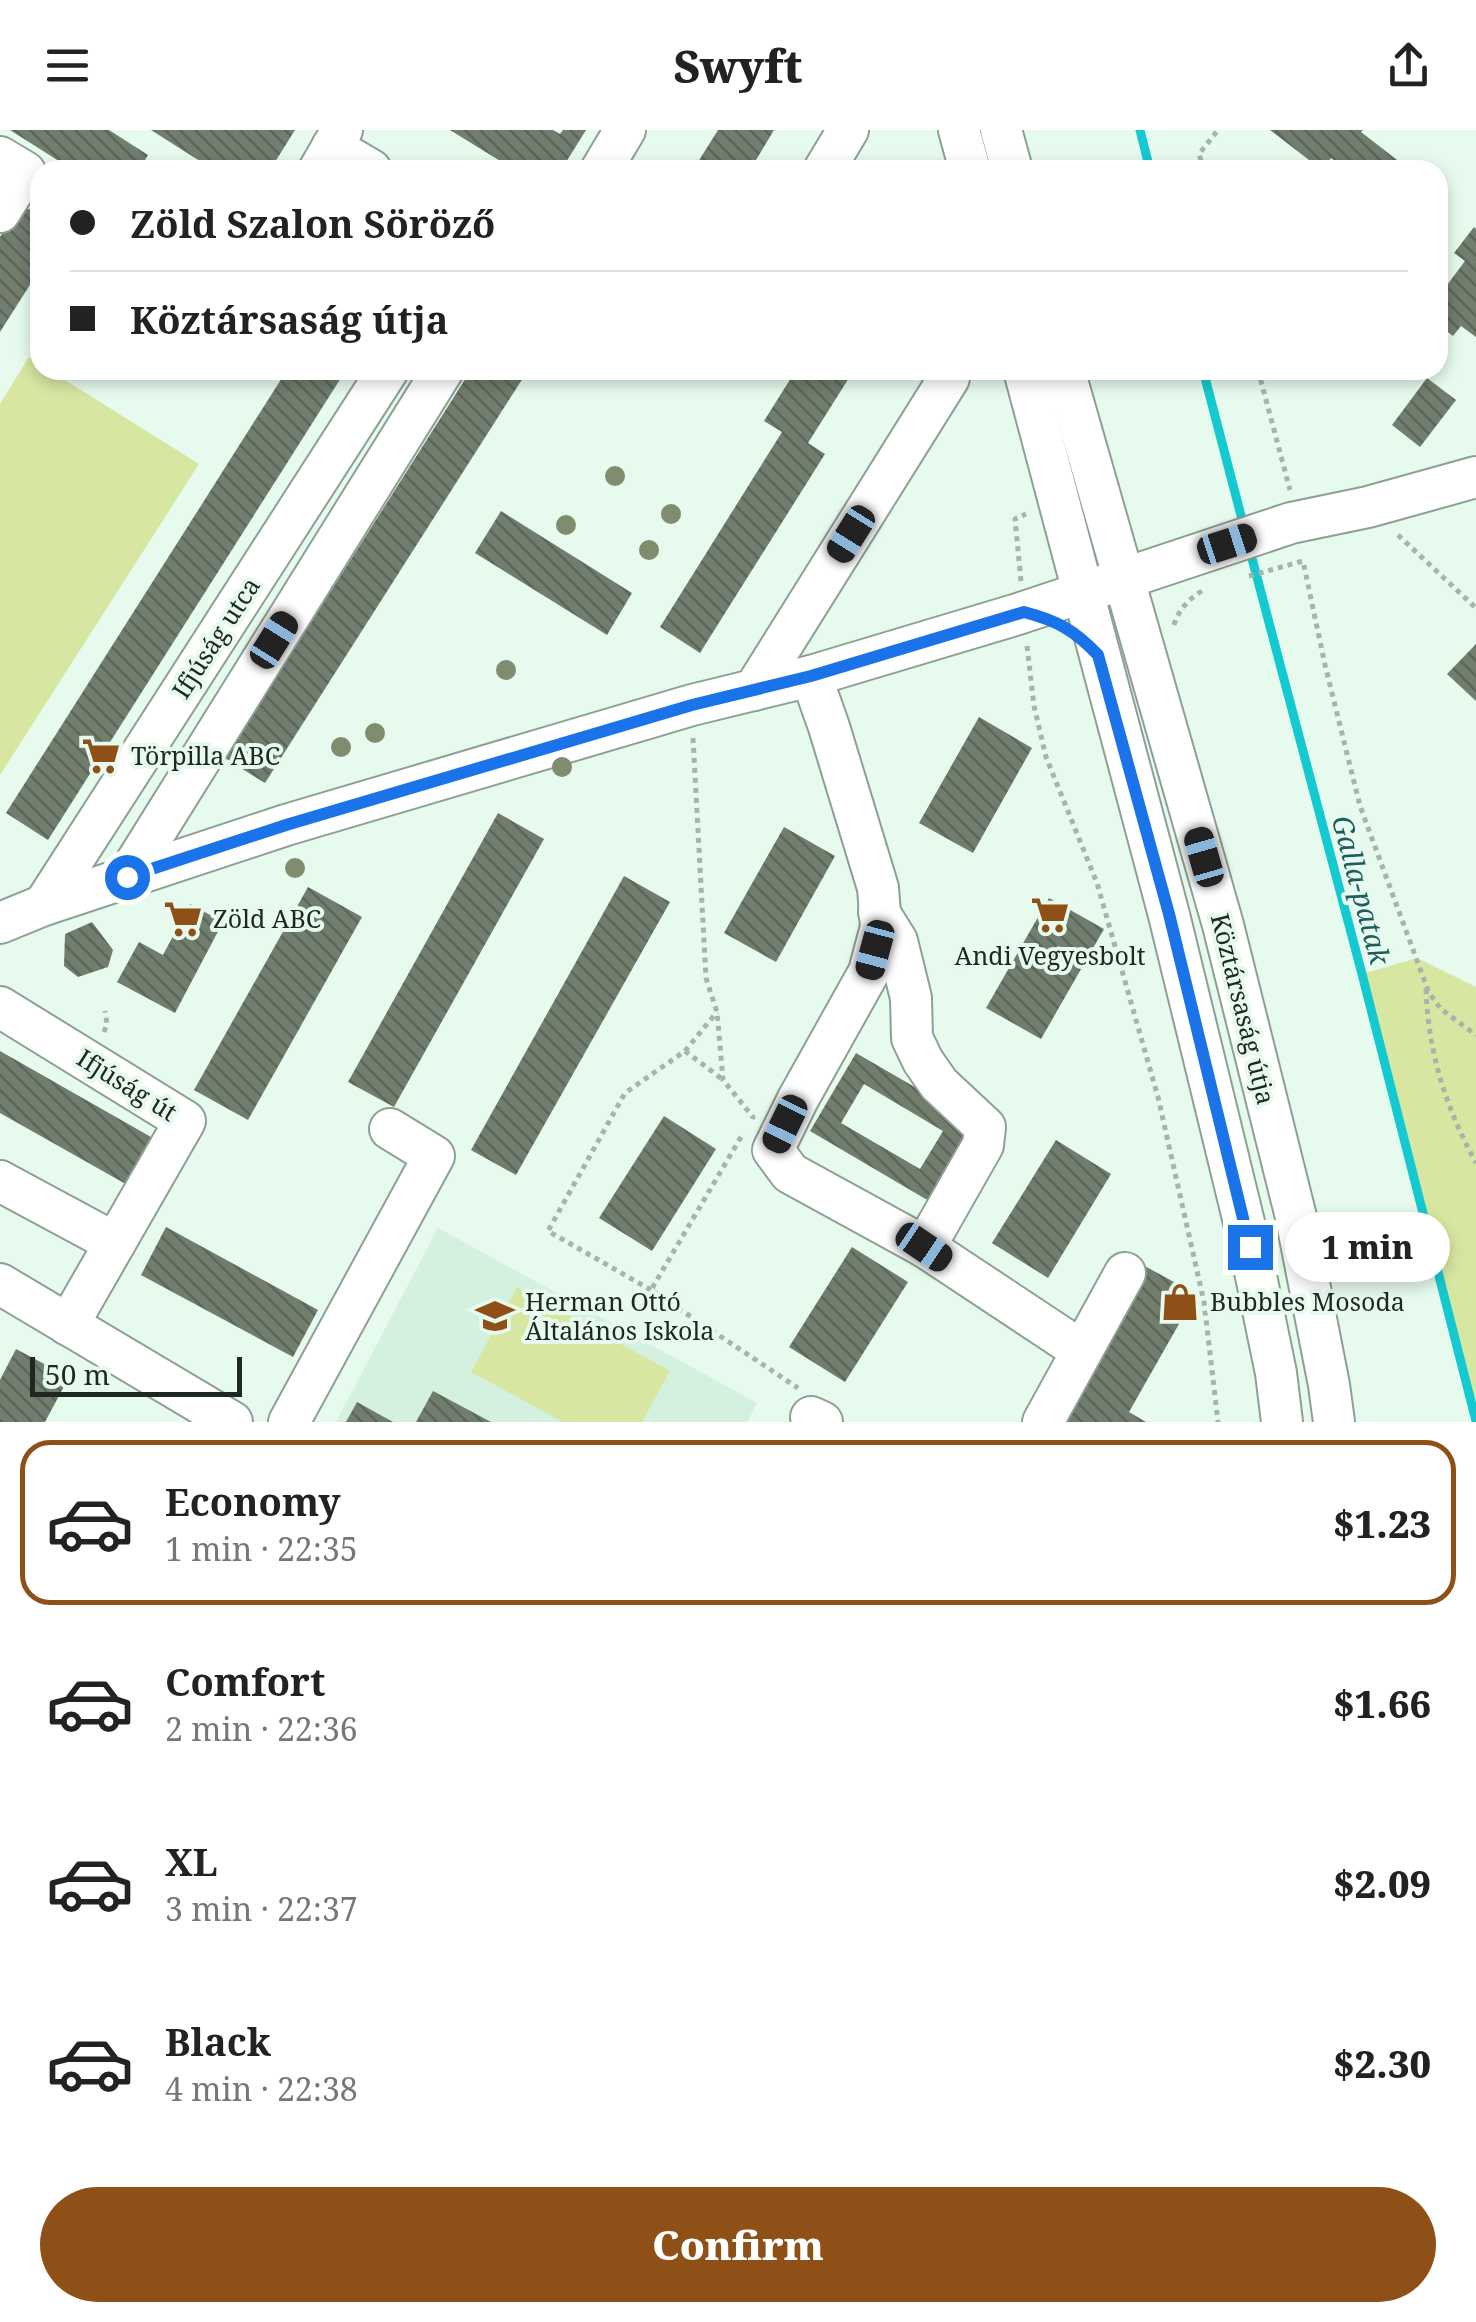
<!DOCTYPE html>
<html lang="en">
<head>
<meta charset="utf-8">
<style>
	body { margin:0; font-family:"Noto Serif",serif; background:#f6f6f6; color:#222; height:100vh; display:flex; flex-direction:column; font-size:38px; white-space:nowrap }
	* { box-sizing:border-box; margin:0 }
	p { font-size:32px; color:#767676 }
	.icon { flex:none; width:55px; height:55px; fill:none; stroke:currentColor; stroke-width:2; stroke-linecap:round; stroke-linejoin:round }
	.map { position:relative; height:1292px; overflow:hidden }
	.side { display:flex; flex-direction:column; background:#fff; flex:1 }
	.side>* { flex:none }
	.hud { position:absolute; left:30px; top:30px; width:1418px; height:220px; border-radius:30px; box-shadow:0 5px 15px #0003; display:grid; align-content:center; height:220px; padding:0 40px; background:#fff }
	.scale { position:absolute; left:30px; bottom:25px; width:212px; box-sizing:border-box; padding-left:10px; border:5px solid #1f2722; border-top:0; font-size:28px; line-height:35px; white-space:nowrap; color:#1f2722; -webkit-text-stroke:8px #e6faed; paint-order:stroke }
	.end { position:absolute; width:45px; height:45px; margin:-22px; border:12px solid #1a73e8; background:#fff; box-shadow:0 0 0 5px #fff }
	.from { border-radius:50% }
	.bubble { position:absolute; height:70px; border-radius:35px; background:#fff; box-shadow:0 5px 15px #0003; font-size:32px; font-weight:800; line-height:70px; text-align:center }
	.car { position:absolute; width:30px; height:60px; margin:-30px -15px; border-radius:12px; box-shadow:0 0 8px 2px #0007; background:linear-gradient(#222 24%,#8ab4d8 0 40%,#222 0 76%,#8ab4d8 0 86%,#222 0) }
	.hud b { display:flex; align-items:center; gap:35px; height:95px; font-size:38px }
	.hud b+b { border-top:2px solid #e0e0e0 }
	.hud i { width:25px; height:25px; background:#222 }
	ul { padding:18px 0 0; list-style:none }
	li { display:flex; align-items:center; gap:30px; height:165px; margin:0 20px 15px; padding:0 20px; border:5px solid transparent; border-radius:30px }
	li div { flex:1 }
	li b { display:block; font-size:38px }
	li em { font-style:normal; font-weight:800 }
	li.active { border-color:#8e5016 }
	li>.icon { width:90px; height:90px; stroke-width:1.5 }
	.button { display:flex; gap:20px; margin-top:auto; padding:20px 40px }
	.button a { flex:1; height:115px; border-radius:60px; background:#8e5016; color:#fff; font-size:40px; font-weight:800; line-height:115px; text-align:center }
	header { display:flex; justify-content:space-between; align-items:center; height:130px; padding:0 40px; background:#fff; font-size:45px; font-weight:800 }
	.map>svg:first-child { display:block }
</style>
</head>
<body>
<header><svg class="icon" aria-label="menu" viewBox="0 0 24 24"><path d="M4 6h16M4 12h16M4 18h16"/></svg>Swyft<svg class="icon" aria-label="share" viewBox="0 0 24 24"><path d="M12 15V3M7 8l5-5 5 5M5 13v7h14v-7"/></svg></header>
<div class="map">
<svg width="1476" height="1292" viewBox="0 0 1476 1292">
	<defs>
		<pattern id="building-back-hatch" width="6" height="6" patternUnits="userSpaceOnUse" patternTransform="scale(2.5)"><rect width="6" height="6" fill="#717d6d"/><path d="M-1 5l2 2M0 0l6 6M5-1l2 2" fill="none" stroke="#5c6659"/></pattern>
	</defs>
	<rect width="100%" height="100%" fill="#e6faed"/>
	<path fill="#d4f0df" d="M 438,1098 L 757,1273 L 747,1292 L 336,1292 Z"/>
	<g fill="#d7e7a2">
		<path d="M 29,227 L 40,234 L 40,240 L 49,240 L 199,334 L 0,645 L 0,274 Z"/>
		<path d="M 1417,828 L 1476,857 L 1476,1291 L 1362,844 Z"/>
		<path d="M 517,1157 L 670,1241 L 642,1292 L 563,1292 L 471,1242 Z"/>
	</g>
	<g fill="none" stroke-linecap="round" stroke-linejoin="round">
		<g stroke="#15c9d1" stroke-width="9">
			<path d="M 1140,0 L 1150,40"/>
			<path d="M 1203,240 L 1244,397"/>
			<path d="M 1249,417 L 1362,844 L 1476,1291"/>
		</g>
	</g>
	<g fill="url(#building-back-hatch)" fill-rule="evenodd">
		<path d="M 10,0 L 109,0 L 148,25 L 139,40 L 73,40 Z"/>
		<path d="M 151,0 L 295,0 L 270,40 L 214,40 Z"/>
		<path d="M 450,0 L 553,0 L 560,4 L 563,0 L 586,0 L 563,37 L 552,30 L 546,40 L 515,40 Z"/>
		<path d="M 718,0 L 774,0 L 750,40 L 693,40 Z"/>
		<path d="M 1270,0 L 1363,0 L 1361,2 L 1410,40 L 1333,40 L 1338,33 L 1331,28 L 1322,40 Z"/>
		<path d="M 21,74 L 40,86 L 40,139 L 0,202 L 0,107 Z"/>
		<path d="M 1474,97 L 1476,99 L 1476,207 L 1461,196 L 1453,206 L 1438,194 L 1438,167 L 1465,131 L 1454,123 Z"/>
		<path d="M 287,240 L 346,240 L 48,710 L 6,683 Z"/>
		<path d="M 471,240 L 528,240 L 265,653 L 225,628 Z"/>
		<path d="M 796,240 L 854,240 L 808,313 L 825,324 L 700,523 L 660,497 L 782,302 L 764,291 Z"/>
		<path d="M 1427,248 L 1456,270 L 1420,317 L 1392,295 Z"/>
		<path d="M 501,381 L 632,463 L 607,505 L 475,423 Z"/>
		<path d="M 1476,514 L 1476,571 L 1447,544 Z"/>
		<path d="M 979,587 L 1032,618 L 973,723 L 919,693 Z"/>
		<path d="M 498,683 L 544,709 L 394,977 L 348,952 Z"/>
		<path d="M 784,697 L 835,726 L 776,832 L 724,803 Z"/>
		<path d="M 624,746 L 670,772 L 516,1045 L 471,1020 Z"/>
		<path d="M 308,757 L 362,787 L 248,990 L 194,960 Z"/>
		<path d="M 1049,768 L 1104,799 L 1041,909 L 986,878 Z"/>
		<path d="M 190,774 L 223,792 L 175,883 L 117,852 L 139,812 L 163,825 Z"/>
		<path d="M 92,792 L 113,820 L 108,837 L 78,847 L 64,836 L 65,804 Z"/>
		<path d="M 0,921 L 158,1011 L 131,1057 L 0,983 Z"/>
		<path d="M 856,923 L 975,992 L 929,1071 L 810,1001 ZM 864,954 L 943,1001 L 920,1039 L 841,993 Z"/>
		<path d="M 664,986 L 716,1019 L 652,1121 L 599,1088 Z"/>
		<path d="M 1056,1010 L 1111,1044 L 1048,1148 L 992,1113 Z"/>
		<path d="M 166,1097 L 318,1180 L 293,1227 L 141,1145 Z"/>
		<path d="M 852,1117 L 908,1152 L 845,1252 L 789,1217 Z"/>
		<path d="M 1141,1134 L 1196,1164 L 1129,1282 L 1146,1292 L 1066,1292 L 1132,1172 L 1123,1167 Z"/>
		<path d="M 16,1219 L 69,1247 L 45,1292 L 0,1292 L 0,1250 Z"/>
		<path d="M 433,1261 L 491,1292 L 416,1292 Z"/>
		<path d="M 357,1272 L 393,1292 L 346,1292 Z"/>
	</g>
	<g fill="none" stroke-linecap="round" stroke-linejoin="round">
		<g stroke="#8da095" stroke-width="44">
			<g id="minor">
				<path d="M 959,0 L 970,40"/>
				<path d="M 1001,0 L 1012,40"/>
				<path d="M 332,17 L 371,40"/>
				<path d="M 0,27 L 25,42 L 0,82"/>
				<path d="M 319,40 L 342,0"/>
				<path d="M 601,40 L 625,0"/>
				<path d="M 824,40 L 848,0"/>
				<path d="M 1024,240 L 1169,785 L 1250,1117 L 1276,1243 L 1282,1292"/>
				<path d="M 1064,240 L 1223,795 L 1296,1087 L 1329,1255 L 1334,1292"/>
				<path d="M 811,546 L 829,597 L 878,758 L 881,797 L 869,842 L 798,969 L 773,1020 L 790,1043 L 925,1117 L 1082,1221"/>
				<path d="M 754,560 L 949,248"/>
				<path d="M 127,747 L 443,240"/>
				<path d="M 44,775 L 388,240"/>
				<path d="M 879,782 L 897,811 L 911,868 L 912,908 L 923,931 L 939,954 L 985,997 L 983,1015 L 925,1117"/>
				<path d="M 0,793 L 44,775 L 286,695 L 692,575 L 811,546 L 1018,484 L 1291,393 L 1368,377 L 1476,347"/>
				<path d="M 0,877 L 185,991 L 68,1195"/>
				<path d="M 0,1051 L 115,1113"/>
				<path d="M 0,1154 L 232,1292"/>
				<path d="M 811,1287 L 822,1292"/>
				<path d="M 289,1292 L 434,1026 L 390,999"/>
				<path d="M 1043,1292 L 1125,1143"/>
			</g>
		</g>
		<g stroke="#a5b5ab" stroke-width="5" stroke-dasharray="5 5" stroke-linecap="butt">
			<path d="M 1204,40 L 1199,24 L 1218,0"/>
			<path d="M 1258,240 L 1290,360"/>
			<path d="M 1398,405 L 1476,478"/>
			<path d="M 1249,446 L 1303,431 L 1325,535 L 1360,676 L 1429,863 L 1441,879 L 1476,905"/>
			<path d="M 1021,451 L 1015,389 L 1026,384"/>
			<path d="M 1174,495 C 1179,478 1190,468 1205,459"/>
			<path d="M 1027,516 L 1034,576 L 1046,627 L 1097,753 L 1158,967 L 1204,1172 L 1218,1292"/>
			<path d="M 693,608 L 706,848 L 717,882 L 723,950 L 753,987 L 752,989"/>
			<path d="M 1426,859 C 1428,922 1446,978 1476,1033"/>
			<path d="M 104,902 L 107,894 L 105,881"/>
			<path d="M 685,921 L 722,949"/>
			<path d="M 741,1007 L 651,1160 L 798,1258"/>
			<path d="M 651,1160 L 548,1101 L 625,963 L 685,921 L 717,882"/>
		</g>
		<use href="#minor" stroke="#fff" stroke-width="40"/>
	</g>
	<g fill="#7f8c6e">
		<circle cx="615" cy="346" r="10"/>
		<circle cx="671" cy="384" r="10"/>
		<circle cx="566" cy="395" r="10"/>
		<circle cx="649" cy="420" r="10"/>
		<circle cx="506" cy="540" r="10"/>
		<circle cx="375" cy="603" r="10"/>
		<circle cx="341" cy="617" r="10"/>
		<circle cx="562" cy="637" r="10"/>
		<circle cx="295" cy="738" r="10"/>
	</g>
	<g fill="none" stroke-linecap="round" stroke-linejoin="round">
		<path stroke="#1a73e8" stroke-width="12" d="M 127,747 L 286,695 L 692,575 L 811,546 L 1024,482 C 1058,491 1074,500 1098,525 L 1169,784 L 1250,1117"/>
	</g>
	<defs>
		<g id="supermarket-bare" transform="scale(3)"><path d="M-6-5.5h2.5l.6 2H6L4.5 2H-2.5L-4.4-4H-6ZM-1.5 3.2a1.3 1.3 0 1 0 .1 0ZM3 3.2a1.3 1.3 0 1 0 .1 0Z" fill="#8e5016" stroke="#e6faed" stroke-width="2.5" paint-order="stroke"/></g>
		<g id="shop-bare" transform="scale(3)"><path d="M-5-2.5h2.3a2.7 3.5 0 0 1 5.4 0H5L5.5 6h-11ZM-1.5-2.5h3a1.5 2.3 0 0 0-3 0Z" fill="#8e5016" stroke="#e6faed" stroke-width="2.5" paint-order="stroke"/></g>
		<g id="school-bare" transform="scale(3)"><path d="M0-5L7-2L0 1L-7-2ZM-4 1L0 2.5L4 1V4Q0 6-4 4Z" fill="#8e5016" stroke="#e6faed" stroke-width="2.5" paint-order="stroke"/></g>
	</defs>
	<g fill-rule="evenodd">
		<use href="#supermarket-bare" x="101" y="626"/>
		<use href="#supermarket-bare" x="1050" y="785"/>
		<use href="#supermarket-bare" x="183" y="789"/>
		<use href="#shop-bare" x="1180" y="1172"/>
		<use href="#school-bare" x="495" y="1186"/>
	</g>
	<g text-anchor="middle" stroke-width="8" stroke-linejoin="round" paint-order="stroke">
		<g font-size="25" fill="#1f2722" stroke="#e6faed">
			<text transform="translate(216 508) rotate(-57)" y="9">Ifjúság utca</text>
			<text transform="translate(1243 879) rotate(76)" y="9">Köztársaság útja</text>
			<text transform="translate(127 955) rotate(32)" y="9">Ifjúság út</text>
		</g>
		<g font-size="25" fill="#1f2722" stroke="#e6faed" text-anchor="start">
			<text x="131" y="635">Törpilla ABC</text>
			<text x="213" y="798">Zöld ABC</text>
			<text x="1050" y="835" text-anchor="middle">Andi Vegyesbolt</text>
			<text x="525" y="1181">Herman Ottó<tspan x="525" dy="29">Általános Iskola</tspan></text>
			<text x="1210" y="1181">Bubbles Mosoda</text>
		</g>
		<g font-size="28" font-style="italic" fill="#1d5c5f" stroke="#e6faed">
			<text transform="translate(1361 760) rotate(75)" y="10">Galla-patak</text>
		</g>
	</g>
</svg>
<div class="scale">50 m</div>
<i class="end from" style="left:127px;top:747px"></i>
<i class="end" style="left:1250px;top:1117px"></i>
<div class="bubble" style="left:1285px;top:1082px;width:165px">1 min</div>
<i class="car" style="left:851px;top:404px;rotate:212deg"></i>
<i class="car" style="left:1227px;top:414px;rotate:72deg"></i>
<i class="car" style="left:274px;top:510px;rotate:32deg"></i>
<i class="car" style="left:1204px;top:727px;rotate:344deg"></i>
<i class="car" style="left:875px;top:820px;rotate:195deg"></i>
<i class="car" style="left:785px;top:994px;rotate:206deg"></i>
<i class="car" style="left:924px;top:1117px;rotate:124deg"></i>
<div class="hud">
<b><i class="from"></i>Zöld Szalon Söröző</b>
<b><i></i>Köztársaság útja</b>
</div>
</div>
<section class="side">
<ul>
<li class="active"><svg class="icon" aria-label="car" viewBox="0 0 24 24"><path d="M5 17H2v-5l4-1 3-4h7l3 4 3 1v5h-3M9 17h6M6 11h13"/><circle cx="7" cy="17" r="2"/><circle cx="17" cy="17" r="2"/></svg><div><b>Economy</b><p>1 min · 22:35</p></div><em>$1.23</em></li>
<li><svg class="icon" aria-label="car" viewBox="0 0 24 24"><path d="M5 17H2v-5l4-1 3-4h7l3 4 3 1v5h-3M9 17h6M6 11h13"/><circle cx="7" cy="17" r="2"/><circle cx="17" cy="17" r="2"/></svg><div><b>Comfort</b><p>2 min · 22:36</p></div><em>$1.66</em></li>
<li><svg class="icon" aria-label="car" viewBox="0 0 24 24"><path d="M5 17H2v-5l4-1 3-4h7l3 4 3 1v5h-3M9 17h6M6 11h13"/><circle cx="7" cy="17" r="2"/><circle cx="17" cy="17" r="2"/></svg><div><b>XL</b><p>3 min · 22:37</p></div><em>$2.09</em></li>
<li><svg class="icon" aria-label="car" viewBox="0 0 24 24"><path d="M5 17H2v-5l4-1 3-4h7l3 4 3 1v5h-3M9 17h6M6 11h13"/><circle cx="7" cy="17" r="2"/><circle cx="17" cy="17" r="2"/></svg><div><b>Black</b><p>4 min · 22:38</p></div><em>$2.30</em></li>
</ul>
<div class="button"><a>Confirm</a></div>
</section>
</body>
</html>
